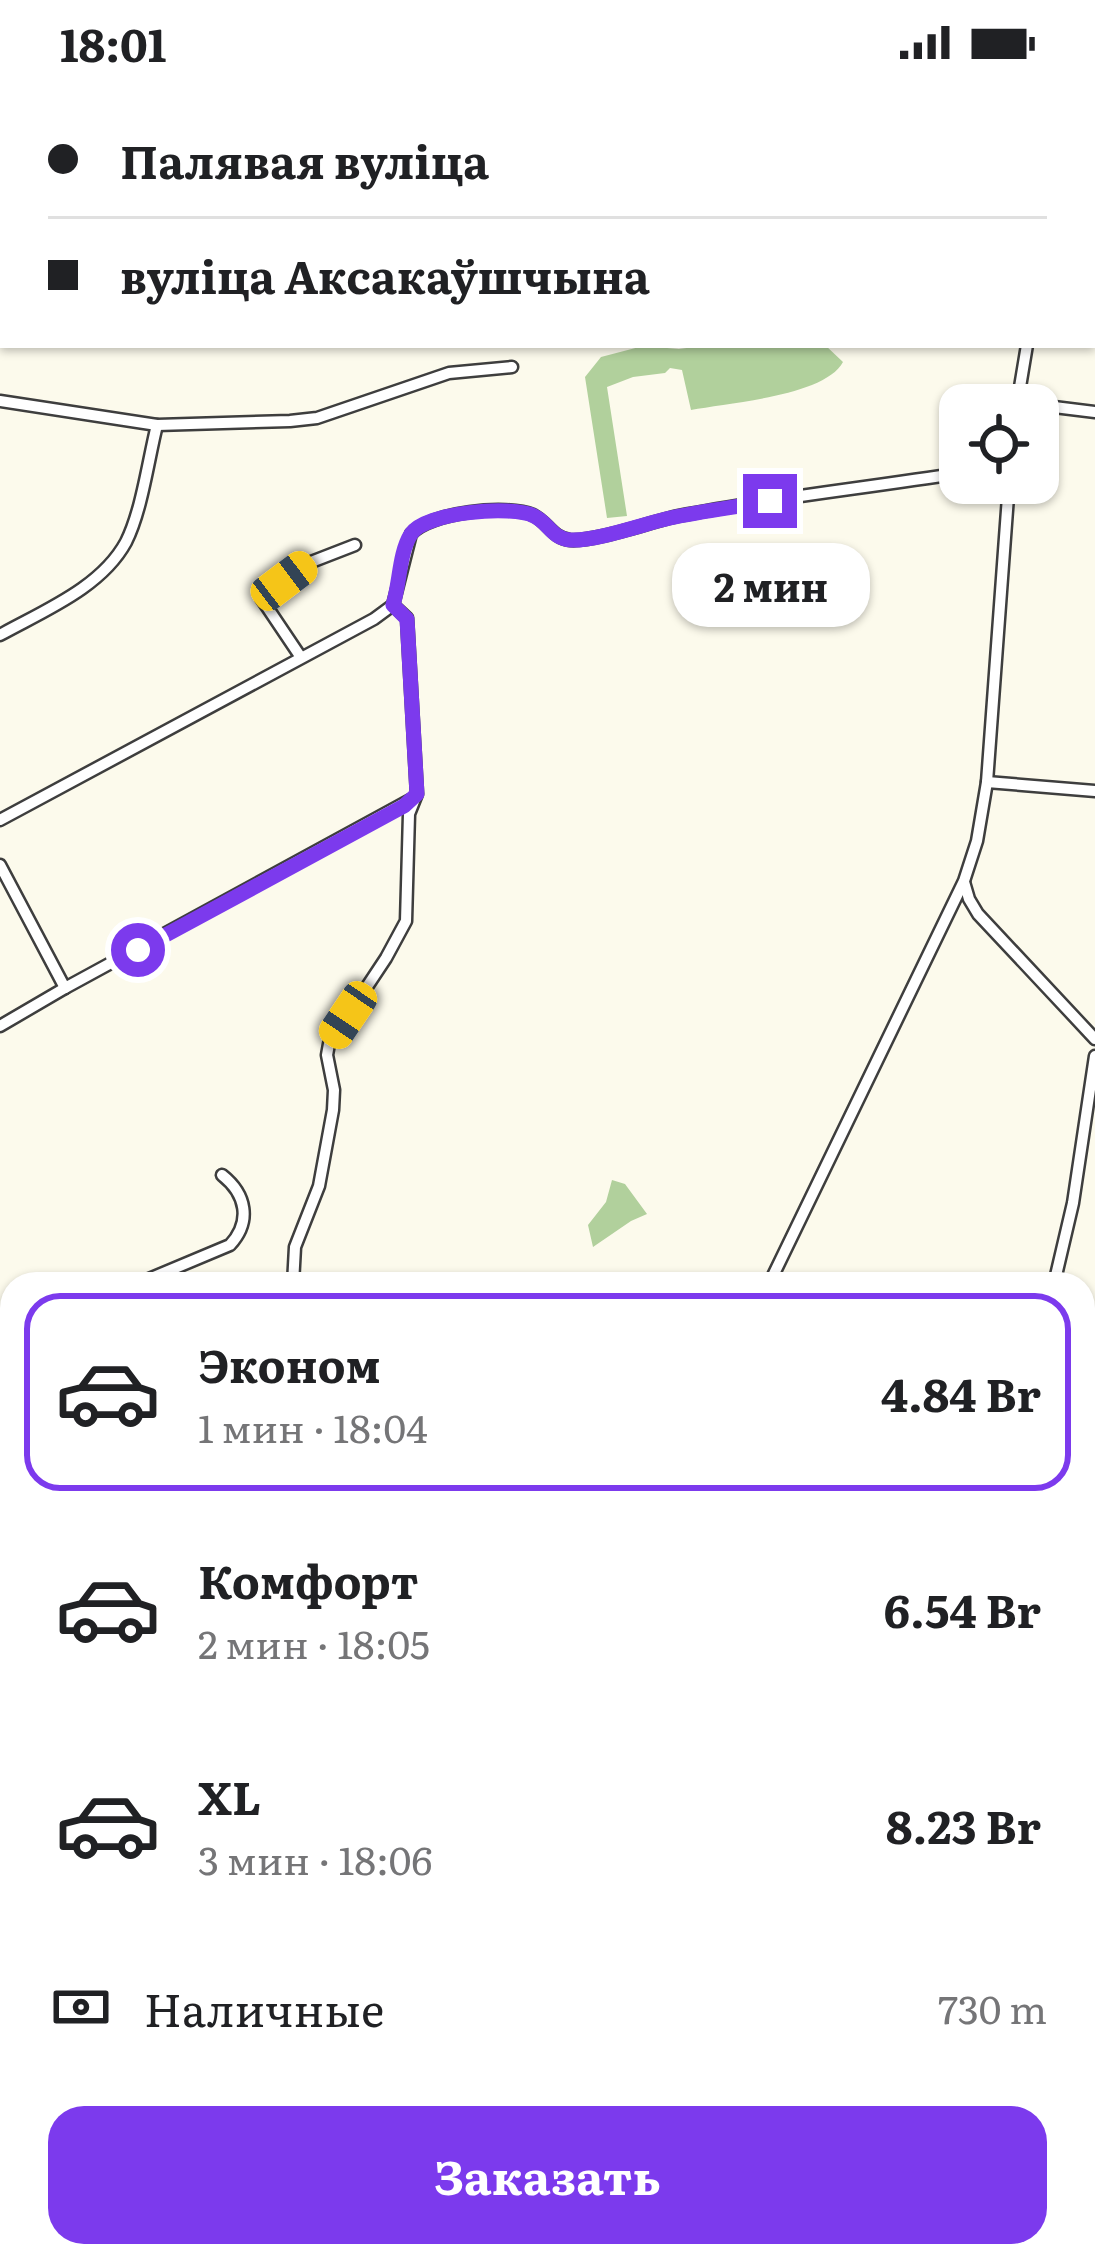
<!DOCTYPE html>
<html lang="ru">
<head>
<meta charset="utf-8">
<style>
	body { margin:0; font-family:Literata,serif; background:#f2f2f2; color:#202124; height:100vh; display:flex; flex-direction:column; font-size:45px; white-space:nowrap }
	* { box-sizing:border-box; margin:0 }
	p { font-size:39px; color:#757577 }
	.icon { flex:none; width:66px; height:66px; fill:none; stroke:currentColor; stroke-width:2; stroke-linecap:round; stroke-linejoin:round }
	.map { position:relative; flex:1; overflow:hidden }
	.drawer { position:absolute; left:0px; top:1188px; width:1095px; height:996px; display:flex; flex-direction:column; background:#fff; border-radius:36px 36px 0 0; box-shadow:0 3px 9px #0004 }
	.drawer>* { flex:none }
	.guide { position:absolute; left:0px; top:0px; width:1095px; height:264px; box-shadow:0 3px 9px #0004; display:grid; align-content:center; height:264px; padding:0 48px; background:#fff }
	.tools { position:absolute; left:939px; top:300px; display:grid; gap:24px }
	.tools a { display:grid; place-items:center; width:120px; height:120px; border-radius:24px; background:#fff; box-shadow:0 3px 9px #0004; font-size:60px }
	.end { position:absolute; width:54px; height:54px; margin:-27px; border:15px solid #7c3aed; background:#fff; box-shadow:0 0 0 6px #fff }
	.from { border-radius:50% }
	.bubble { position:absolute; height:84px; border-radius:36px; background:#fff; box-shadow:0 3px 9px #0004; font-size:39px; font-weight:700; line-height:84px; text-align:center }
	.car { position:absolute; width:36px; height:72px; margin:-36px -18px; border-radius:15px; box-shadow:0 0 9px 3px #0007; background:linear-gradient(#f5c518 24%,#345 0 40%,#f5c518 0 76%,#345 0 86%,#f5c518 0) }
	.guide b { display:flex; align-items:center; gap:42px; height:114px; font-size:45px }
	.guide b+b { border-top:3px solid #e0e0e0 }
	.guide i { width:30px; height:30px; background:#202124 }
	ul { padding:21px 0 0; list-style:none }
	li { display:flex; align-items:center; gap:36px; height:198px; margin:0 24px 18px; padding:0 24px; border:6px solid transparent; border-radius:36px }
	li div { flex:1 }
	li b { display:block; font-size:45px }
	li em { font-style:normal; font-weight:700 }
	li.on { border-color:#7c3aed }
	li>.icon { width:108px; height:108px; stroke-width:1.5 }
	.pay { display:flex; align-items:center; gap:30px; height:132px; padding:0 48px; font-size:45px }
	.pay p { margin-inline-start:auto }
	.button { display:flex; gap:24px; margin-top:auto; padding:24px 48px }
	.button a { flex:1; height:138px; border-radius:36px; background:#7c3aed; color:#fff; font-size:48px; font-weight:700; line-height:138px; text-align:center }
	.status { display:flex; justify-content:space-between; align-items:center; height:84px; padding:0 60px; background:#fff; direction:ltr }
	.status svg { height:33px; fill:currentColor }
	.map>svg:first-child { display:block }
</style>
</head>
<body>
<div class="status"><b>18:01</b><svg viewBox="0 0 49 12"><path d="M0 12V9h3v3zM5 12V6h3v6zM10 12V3h3v9zM15 12V0h3v12zM26 1h20v11H26zM47 4h2v5h-2z"/></svg></div>
<div class="map">
<svg width="1095" height="2184" viewBox="0 0 1095 2184">
	<rect width="100%" height="100%" fill="#fcfaec"/>
	<path fill="#cde2ba" d="M 1083,1453 L 1095,1462 L 1095,1635 L 1083,1634 Z"/>
	<g fill="#b1d09c">
		<path d="M 709,261 L 825,261 L 843,278 C 825,312 728,319 691,326 L 682,286 L 670,284 L 665,289 L 633,293 L 607,303 L 627,432 L 607,434 L 585,293 L 601,273 L 643,262 L 679,265 Z"/>
		<path d="M 612,1096 L 625,1100 L 647,1130 L 631,1137 L 593,1163 L 588,1141 L 606,1118 Z"/>
		<path d="M 0,1802 L 12,1805 L 12,2172 L 1083,2172 L 1083,1954 L 1095,1956 L 1095,2184 L 0,2184 Z"/>
	</g>
	<g fill="none" stroke-linecap="round" stroke-linejoin="round">
		<path stroke="#4887ba" stroke-width="3" d="M 1092,119 L 1095,119"/>
		<g stroke="#3e3e3e" stroke-width="15">
			<g id="minor">
				<path d="M 854,0 L 856,3"/>
				<path d="M 419,3 L 423,0"/>
				<path d="M 1079,3 L 1080,0"/>
				<path d="M 1092,131 L 1095,130"/>
				<path d="M 1092,194 L 1095,194"/>
				<path d="M 0,317 L 157,341 L 290,337 L 317,334 L 449,289 L 512,283"/>
				<path d="M 1017,321 L 1027,261"/>
				<path d="M 1038,321 L 1095,328"/>
				<path d="M 0,551 C 43,527 101,504 126,458 C 142,426 148,377 157,341"/>
				<path d="M 300,572 L 261,514 L 306,480 L 355,461"/>
				<path d="M 987,698 L 1095,707"/>
				<path d="M 0,736 L 374,535 L 393,521 L 411,450 C 430,428 507,420 533,431 C 548,438 552,454 570,456 C 595,458 650,438 678,432 C 771,414 866,404 960,389"/>
				<path d="M 0,781 L 65,904"/>
				<path d="M 964,798 L 969,815 L 978,830 L 1095,955"/>
				<path d="M 0,942 L 65,904 L 410,716"/>
				<path d="M 137,1200 L 230,1161 C 252,1137 246,1110 222,1091"/>
				<path d="M 293,1200 L 295,1163 L 319,1102 L 333,1026 L 334,1006 L 327,971 L 329,960 L 386,874 L 406,837 L 409,730 L 417,710 L 407,534 L 393,521"/>
				<path d="M 769,1200 L 964,797 L 977,757 L 987,698 L 1009,399"/>
				<path d="M 1054,1200 L 1073,1119 L 1095,972"/>
				<path d="M 0,1256 L 12,1251"/>
				<path d="M 1083,1329 L 1087,1333 L 1095,1332"/>
				<path d="M 0,1402 L 12,1436"/>
				<path d="M 1083,1659 L 1095,1659"/>
				<path d="M 0,1668 L 12,1669"/>
				<path d="M 0,1741 L 12,1743"/>
				<path d="M 1083,1768 L 1095,1766"/>
				<path d="M 1083,1896 L 1095,1895"/>
				<path d="M 87,2184 L 98,2172"/>
			</g>
		</g>
		<g stroke="#1c1c1c" stroke-width="18">
			<g id="major">
				<path d="M 320,3 L 326,0"/>
				<path d="M 0,175 L 3,173"/>
			</g>
		</g>
		<use href="#minor" stroke="#fff" stroke-width="10"/>
		<use href="#major" stroke="#e6d072" stroke-width="14"/>
	</g>
	<g fill="none" stroke-linecap="round" stroke-linejoin="round">
		<path stroke="#7c3aed" stroke-width="15" d="M 138,866 L 404,722 L 417,710 L 407,535 L 393,521 C 400,499 399,469 411,450 C 425,428 512,421 534,432 C 549,439 552,455 571,456 C 597,457 643,440 670,434 C 703,427 737,423 770,417"/>
	</g>
</svg>
<div class="tools">
<a><svg class="icon" aria-label="locate" viewBox="0 0 24 24"><circle cx="12" cy="12" r="6"/><path d="M12 2v4M12 18v4M2 12h4M18 12h4"/></svg></a>
</div>
<i class="end from" style="left:138px;top:866px"></i>
<i class="end" style="left:770px;top:417px"></i>
<div class="bubble" style="left:672px;top:459px;width:198px">2 мин</div>
<i class="car" style="left:284px;top:497px;rotate:53deg"></i>
<i class="car" style="left:348px;top:931px;rotate:214deg"></i>
<div class="guide">
<b><i class="from"></i>Палявая вуліца</b>
<b><i></i>вуліца Аксакаўшчына</b>
</div>
<section class="drawer">
<ul>
<li class="on"><svg class="icon" aria-label="car" viewBox="0 0 24 24"><path d="M5 17H2v-5l4-1 3-4h7l3 4 3 1v5h-3M9 17h6M6 11h13"/><circle cx="7" cy="17" r="2"/><circle cx="17" cy="17" r="2"/></svg><div><b>Эконом</b><p>1 мин · 18:04</p></div><em>4.84 Br</em></li>
<li><svg class="icon" aria-label="car" viewBox="0 0 24 24"><path d="M5 17H2v-5l4-1 3-4h7l3 4 3 1v5h-3M9 17h6M6 11h13"/><circle cx="7" cy="17" r="2"/><circle cx="17" cy="17" r="2"/></svg><div><b>Комфорт</b><p>2 мин · 18:05</p></div><em>6.54 Br</em></li>
<li><svg class="icon" aria-label="car" viewBox="0 0 24 24"><path d="M5 17H2v-5l4-1 3-4h7l3 4 3 1v5h-3M9 17h6M6 11h13"/><circle cx="7" cy="17" r="2"/><circle cx="17" cy="17" r="2"/></svg><div><b>XL</b><p>3 мин · 18:06</p></div><em>8.23 Br</em></li>
</ul>
<div class="pay"><svg class="icon" aria-label="cash" viewBox="0 0 24 24"><path d="M3 7h18v10H3z"/><circle cx="12" cy="12" r="2"/></svg>Наличные<p>730 m</p></div>
<div class="button"><a>Заказать</a></div>
</section>
</div>
</body>
</html>
